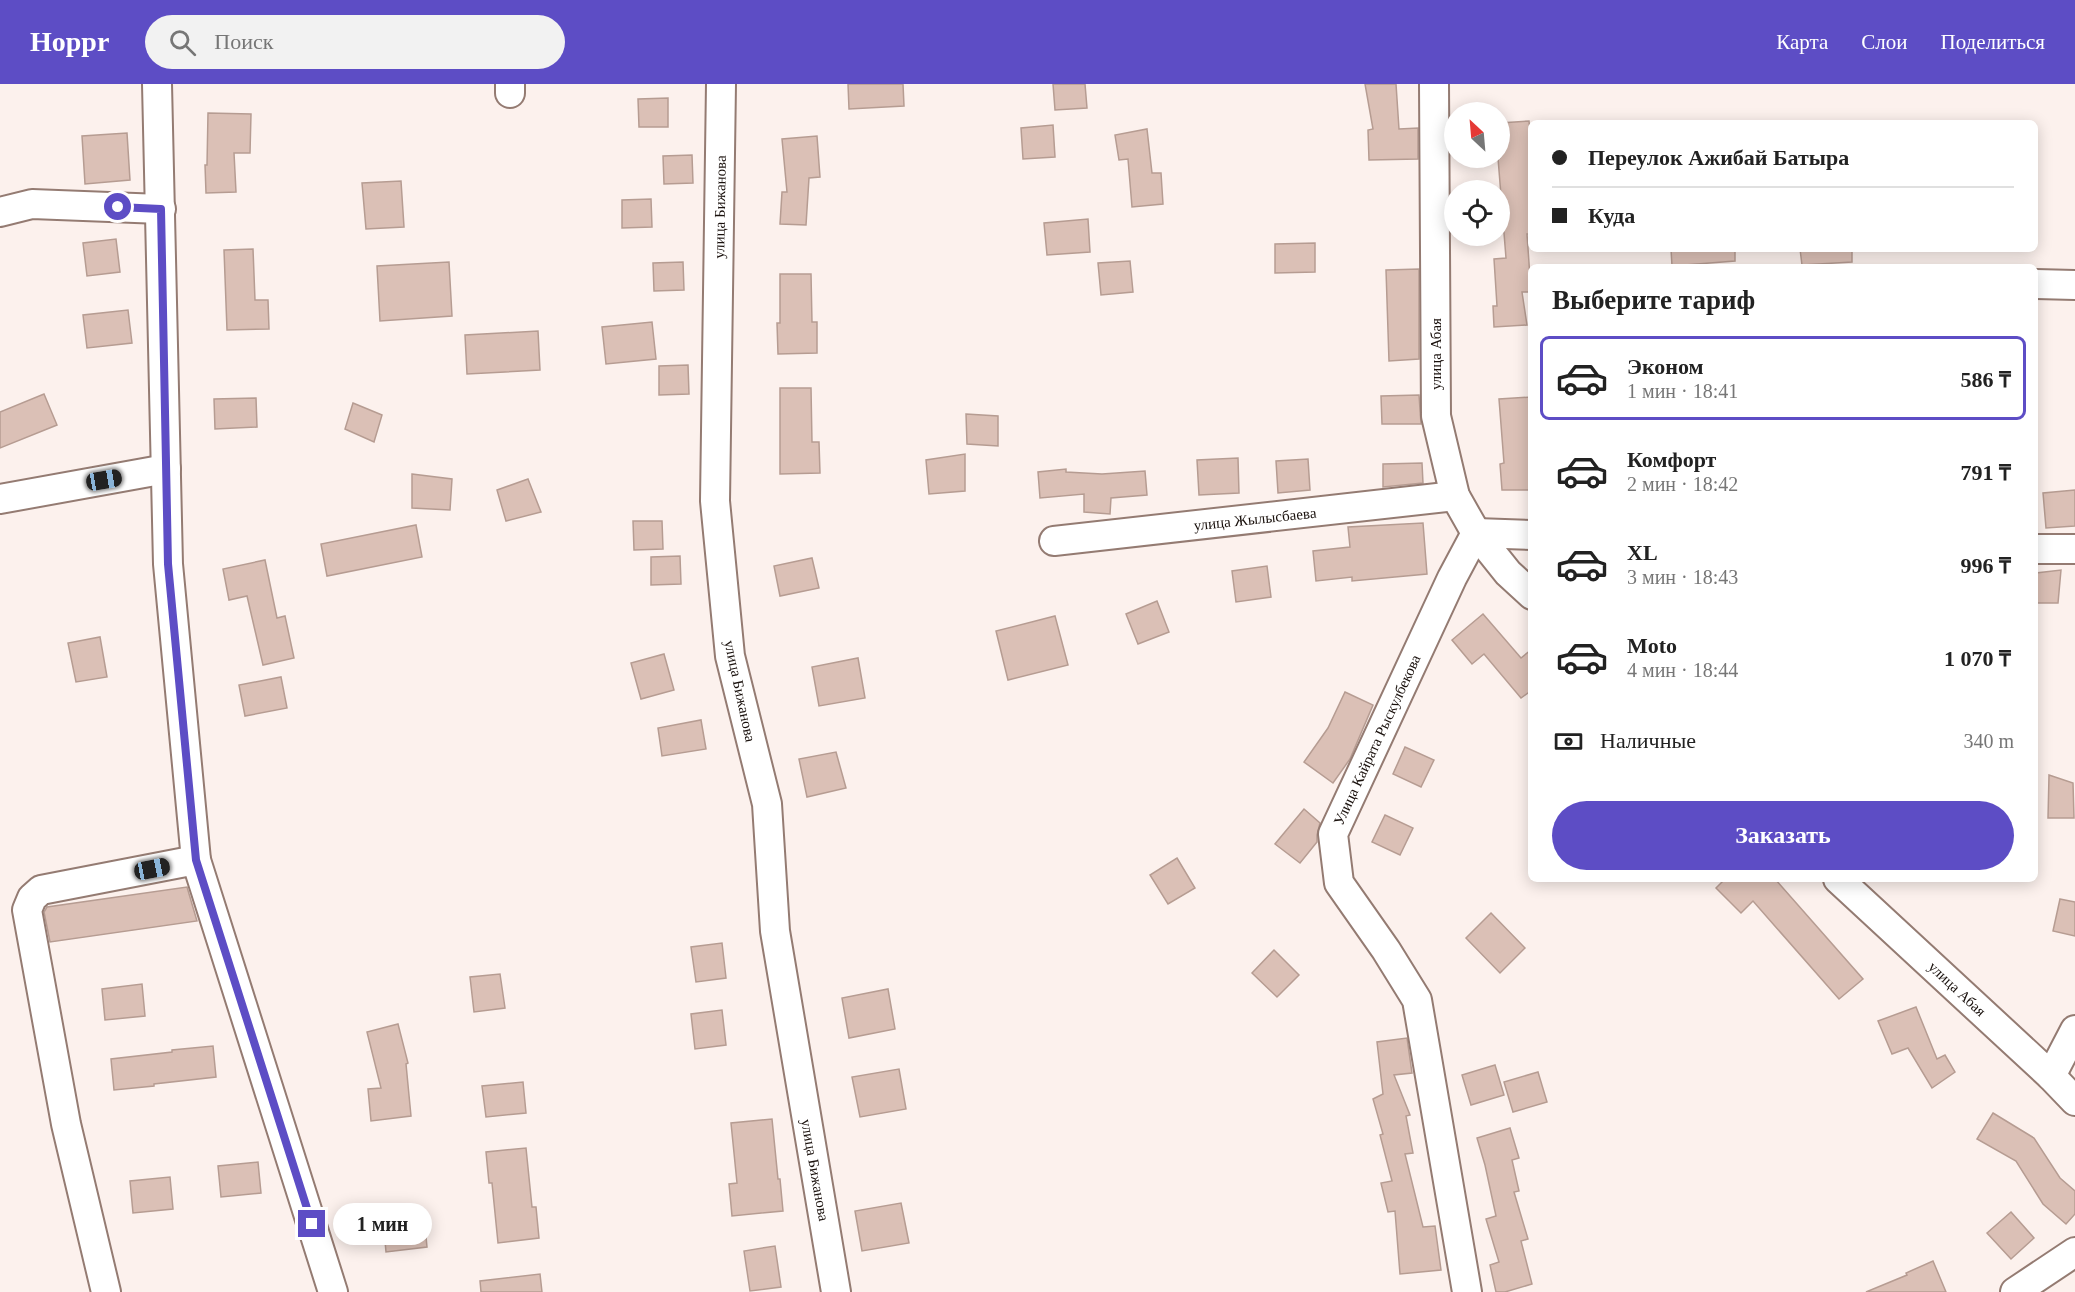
<!DOCTYPE html>
<html lang="ru">
<head>
<meta charset="utf-8">
<style>
	body { margin:0; font-family:Georgia,serif; background:#f2f2f2; color:#222; height:100vh; display:flex; flex-direction:column; font-size:22px; white-space:nowrap }
	* { box-sizing:border-box; margin:0 }
	p { font-size:20px; color:#767676 }
	.icon { flex:none; width:33px; height:33px; fill:none; stroke:currentColor; stroke-width:2; stroke-linecap:round; stroke-linejoin:round }
	.map { position:relative; flex:1; overflow:hidden }
	.details { position:absolute; left:1528px; top:180px; width:510px; height:618px; display:flex; flex-direction:column; background:#fff; border-radius:9px; box-shadow:0 3px 15px #0003 }
	.details>* { flex:none }
	.top-card { position:absolute; left:1528px; top:36px; width:510px; height:132px; border-radius:9px; box-shadow:0 3px 15px #0003; display:grid; align-content:center; height:132px; padding:0 24px; background:#fff }
	.needle { width:39px; rotate:334deg }
	.buttons { position:absolute; left:1444px; top:18px; display:grid; gap:12px }
	.buttons a { display:grid; place-items:center; width:66px; height:66px; border-radius:50%; background:#fff; box-shadow:0 3px 15px #0003; font-size:30px }
	.end { position:absolute; width:27px; height:27px; margin:-14px; border:8px solid #5d4dc5; background:#fff; box-shadow:0 0 0 3px #fff }
	.from { border-radius:50% }
	.bubble { position:absolute; height:42px; border-radius:21px; background:#fff; box-shadow:0 3px 15px #0003; font-size:20px; font-weight:600; line-height:42px; text-align:center }
	.car { position:absolute; width:18px; height:36px; margin:-18px -9px; border-radius:8px; box-shadow:0 0 4px 2px #0007; background:linear-gradient(#222 24%,#8ab4d8 0 40%,#222 0 76%,#8ab4d8 0 86%,#222 0) }
	.top-card b { display:flex; align-items:center; gap:21px; height:57px; font-size:22px }
	.top-card b+b { border-top:2px solid #e0e0e0 }
	.top-card i { width:15px; height:15px; background:#222 }
	ul { padding:0; list-style:none }
	li { display:flex; align-items:center; gap:18px; height:84px; margin:0 12px 9px; padding:0 12px; border:3px solid transparent; border-radius:9px }
	li div { flex:1 }
	li b { display:block; font-size:22px }
	li em { font-style:normal; font-weight:600 }
	li.selected { border-color:#5d4dc5 }
	li>.icon { width:54px; height:54px; stroke-width:1.5 }
	h2 { padding:0 24px; font-size:27px; line-height:72px }
	.pay { display:flex; align-items:center; gap:15px; height:66px; padding:0 24px; font-size:22px }
	.pay p { margin-inline-start:auto }
	.action { display:flex; gap:12px; margin-top:auto; padding:12px 24px }
	.action a { flex:1; height:69px; border-radius:36px; background:#5d4dc5; color:#fff; font-size:24px; font-weight:600; line-height:69px; text-align:center }
	header { display:flex; align-items:center; gap:36px; box-sizing:border-box; height:84px; padding:0 30px; background:#5d4dc5; color:#fff }
	header strong { font-size:28px }
	nav { display:flex; gap:33px; margin-inline-start:auto; font-size:21px }
	.search { width:420px; height:54px; background:#f2f2f2; display:flex; align-items:center; gap:15px; box-sizing:border-box; padding:0 21px; border-radius:33px; color:#767676; font-size:22px }
	.map>svg:first-child { display:block }
</style>
</head>
<body>
<header>
<strong>Hoppr</strong>
<div class="search"><svg class="icon" aria-label="search" viewBox="0 0 24 24"><circle cx="10" cy="10" r="6"/><path d="M15 15l6 6"/></svg>Поиск</div>
<nav><a>Карта</a><a>Слои</a><a>Поделиться</a></nav>
</header>
<div class="map">
<svg width="2075" height="1208" viewBox="0 0 2075 1208">
	<rect width="100%" height="100%" fill="#fcf1ed"/>
	<g fill="#dbc0b6" stroke="#b69c92" stroke-width="1.5">
		<path d="M 848,0 L 903,0 L 904,22 L 849,25 Z"/>
		<path d="M 1053,0 L 1085,0 L 1087,24 L 1055,26 Z"/>
		<path d="M 1365,0 L 1396,0 L 1399,45 L 1418,44 L 1418,75 L 1369,76 L 1368,46 L 1373,45 Z"/>
		<path d="M 668,14 L 668,43 L 639,43 L 638,15 Z"/>
		<path d="M 208,29 L 251,30 L 250,69 L 234,69 L 236,108 L 206,109 L 205,81 L 207,81 Z"/>
		<path d="M 1529,37 L 1532,68 L 1532,150 L 1527,150 L 1531,208 L 1522,208 L 1527,241 L 1494,243 L 1493,222 L 1497,222 L 1494,175 L 1506,174 L 1498,74 L 1500,74 L 1500,39 Z"/>
		<path d="M 1053,41 L 1055,73 L 1023,75 L 1021,44 Z"/>
		<path d="M 1147,45 L 1152,89 L 1161,89 L 1163,120 L 1132,123 L 1128,75 L 1119,76 L 1115,51 Z"/>
		<path d="M 127,49 L 130,96 L 85,100 L 82,52 Z"/>
		<path d="M 817,52 L 820,93 L 809,94 L 806,141 L 780,140 L 782,108 L 787,108 L 782,55 Z"/>
		<path d="M 692,71 L 693,99 L 664,100 L 663,72 Z"/>
		<path d="M 401,97 L 404,143 L 366,145 L 362,99 Z"/>
		<path d="M 651,115 L 652,143 L 622,144 L 622,116 Z"/>
		<path d="M 1088,135 L 1090,168 L 1047,171 L 1044,139 Z"/>
		<path d="M 116,155 L 120,188 L 87,192 L 83,159 Z"/>
		<path d="M 1315,159 L 1315,188 L 1275,189 L 1275,160 Z"/>
		<path d="M 253,165 L 255,216 L 268,216 L 269,245 L 227,246 L 224,166 Z"/>
		<path d="M 1671,165 L 1735,165 L 1735,177 L 1672,182 Z"/>
		<path d="M 1800,165 L 1852,165 L 1852,178 L 1802,181 Z"/>
		<path d="M 1130,177 L 1133,208 L 1101,211 L 1098,179 Z"/>
		<path d="M 449,178 L 452,232 L 380,237 L 377,182 Z"/>
		<path d="M 683,178 L 684,206 L 654,207 L 653,179 Z"/>
		<path d="M 1419,185 L 1419,275 L 1389,277 L 1386,186 Z"/>
		<path d="M 780,190 L 811,190 L 812,238 L 817,238 L 817,269 L 778,270 L 777,239 L 780,239 Z"/>
		<path d="M 128,226 L 132,259 L 87,264 L 83,231 Z"/>
		<path d="M 652,238 L 656,275 L 606,280 L 602,243 Z"/>
		<path d="M 538,247 L 540,286 L 467,290 L 465,251 Z"/>
		<path d="M 688,281 L 689,310 L 659,311 L 659,282 Z"/>
		<path d="M 780,304 L 811,304 L 812,358 L 819,358 L 820,389 L 780,390 Z"/>
		<path d="M 44,310 L 57,341 L 0,364 L 0,328 Z"/>
		<path d="M 1419,311 L 1421,340 L 1382,340 L 1381,312 Z"/>
		<path d="M 1532,313 L 1532,406 L 1502,406 L 1500,380 L 1504,379 L 1499,315 Z"/>
		<path d="M 256,314 L 257,343 L 215,345 L 214,315 Z"/>
		<path d="M 353,319 L 382,331 L 374,358 L 345,345 Z"/>
		<path d="M 966,330 L 998,332 L 998,362 L 967,360 Z"/>
		<path d="M 965,370 L 965,407 L 929,410 L 926,376 Z"/>
		<path d="M 1238,374 L 1239,409 L 1199,411 L 1197,376 Z"/>
		<path d="M 1308,375 L 1310,406 L 1278,409 L 1276,377 Z"/>
		<path d="M 1422,379 L 1423,399 L 1383,403 L 1383,380 Z"/>
		<path d="M 1066,385 L 1066,388 L 1102,390 L 1145,387 L 1147,411 L 1111,414 L 1110,430 L 1084,428 L 1084,410 L 1040,414 L 1038,388 Z"/>
		<path d="M 412,390 L 452,395 L 450,426 L 412,424 Z"/>
		<path d="M 528,395 L 541,428 L 506,437 L 497,406 Z"/>
		<path d="M 2075,406 L 2075,442 L 2046,444 L 2043,409 Z"/>
		<path d="M 633,437 L 662,437 L 663,465 L 634,466 Z"/>
		<path d="M 1423,439 L 1427,490 L 1352,497 L 1352,493 L 1316,497 L 1313,467 L 1350,463 L 1348,443 Z"/>
		<path d="M 416,441 L 422,473 L 327,492 L 321,460 Z"/>
		<path d="M 680,472 L 681,500 L 651,501 L 651,473 Z"/>
		<path d="M 812,474 L 819,504 L 780,512 L 774,482 Z"/>
		<path d="M 265,476 L 277,534 L 285,532 L 294,574 L 263,581 L 247,512 L 229,516 L 223,485 Z"/>
		<path d="M 1267,482 L 1271,513 L 1236,518 L 1232,487 Z"/>
		<path d="M 2061,486 L 2058,519 L 2036,519 L 2036,489 Z"/>
		<path d="M 1157,517 L 1169,548 L 1138,560 L 1126,530 Z"/>
		<path d="M 1483,530 L 1521,574 L 1532,565 L 1532,606 L 1521,614 L 1484,570 L 1472,580 L 1452,556 Z"/>
		<path d="M 1055,532 L 1068,581 L 1008,596 L 996,547 Z"/>
		<path d="M 100,553 L 107,593 L 76,598 L 68,559 Z"/>
		<path d="M 664,570 L 674,606 L 641,615 L 631,579 Z"/>
		<path d="M 858,574 L 865,614 L 819,622 L 812,583 Z"/>
		<path d="M 281,593 L 287,624 L 245,632 L 239,601 Z"/>
		<path d="M 1345,608 L 1373,621 L 1350,675 L 1333,699 L 1304,678 L 1328,644 Z"/>
		<path d="M 701,636 L 706,665 L 662,672 L 658,644 Z"/>
		<path d="M 1405,663 L 1434,676 L 1421,703 L 1393,690 Z"/>
		<path d="M 836,668 L 846,704 L 807,713 L 799,675 Z"/>
		<path d="M 2049,691 L 2073,699 L 2074,734 L 2048,734 Z"/>
		<path d="M 1304,725 L 1320,739 L 1317,751 L 1317,758 L 1300,779 L 1275,760 Z"/>
		<path d="M 1385,731 L 1413,744 L 1400,771 L 1372,758 Z"/>
		<path d="M 1177,774 L 1195,804 L 1168,820 L 1150,791 Z"/>
		<path d="M 1725,795 L 1775,795 L 1863,895 L 1839,915 L 1753,817 L 1741,829 L 1716,804 Z"/>
		<path d="M 187,803 L 197,837 L 50,858 L 44,828 L 47,823 Z"/>
		<path d="M 2060,815 L 2075,818 L 2075,852 L 2053,847 Z"/>
		<path d="M 1491,829 L 1525,864 L 1500,889 L 1466,854 Z"/>
		<path d="M 722,859 L 726,894 L 696,898 L 691,863 Z"/>
		<path d="M 1274,866 L 1299,891 L 1277,913 L 1252,889 Z"/>
		<path d="M 500,890 L 505,924 L 474,928 L 470,893 Z"/>
		<path d="M 142,900 L 145,932 L 105,936 L 102,905 Z"/>
		<path d="M 888,905 L 895,945 L 849,954 L 842,914 Z"/>
		<path d="M 1916,923 L 1937,975 L 1945,971 L 1955,988 L 1932,1004 L 1908,964 L 1892,970 L 1878,937 Z"/>
		<path d="M 722,926 L 726,961 L 695,965 L 691,930 Z"/>
		<path d="M 398,940 L 408,979 L 406,980 L 411,1032 L 371,1037 L 368,1005 L 381,1004 L 367,948 Z"/>
		<path d="M 1407,954 L 1412,989 L 1394,991 L 1410,1031 L 1406,1032 L 1413,1069 L 1405,1070 L 1423,1143 L 1435,1142 L 1441,1186 L 1400,1190 L 1395,1127 L 1388,1128 L 1381,1099 L 1392,1097 L 1380,1051 L 1383,1050 L 1373,1015 L 1383,1010 L 1377,958 Z"/>
		<path d="M 213,962 L 216,993 L 154,1000 L 154,1002 L 114,1006 L 111,975 L 172,968 L 172,966 Z"/>
		<path d="M 1495,981 L 1504,1011 L 1471,1021 L 1462,991 Z"/>
		<path d="M 899,985 L 906,1025 L 860,1033 L 852,993 Z"/>
		<path d="M 1538,988 L 1547,1018 L 1513,1028 L 1504,998 Z"/>
		<path d="M 523,998 L 526,1029 L 486,1033 L 482,1002 Z"/>
		<path d="M 1993,1029 L 2034,1054 L 2060,1094 L 2075,1107 L 2075,1130 L 2066,1140 L 2043,1120 L 2016,1077 L 1977,1055 Z"/>
		<path d="M 772,1035 L 778,1095 L 780,1095 L 783,1127 L 732,1132 L 729,1100 L 737,1099 L 731,1039 Z"/>
		<path d="M 1510,1044 L 1519,1074 L 1512,1076 L 1519,1107 L 1514,1108 L 1528,1155 L 1521,1157 L 1532,1200 L 1505,1208 L 1496,1208 L 1490,1181 L 1499,1178 L 1486,1135 L 1496,1132 L 1485,1081 L 1477,1054 Z"/>
		<path d="M 526,1064 L 532,1123 L 536,1123 L 539,1154 L 498,1159 L 492,1099 L 489,1099 L 486,1068 Z"/>
		<path d="M 258,1078 L 261,1109 L 221,1113 L 218,1082 Z"/>
		<path d="M 170,1093 L 173,1125 L 133,1129 L 130,1097 Z"/>
		<path d="M 901,1119 L 909,1159 L 862,1167 L 855,1127 Z"/>
		<path d="M 2011,1128 L 2034,1154 L 2011,1175 L 1987,1149 Z"/>
		<path d="M 424,1132 L 427,1163 L 386,1168 L 383,1136 Z"/>
		<path d="M 775,1162 L 781,1203 L 750,1207 L 744,1167 Z"/>
		<path d="M 1933,1177 L 1946,1208 L 1866,1208 L 1907,1191 L 1906,1189 Z"/>
		<path d="M 540,1190 L 542,1208 L 481,1208 L 480,1197 Z"/>
	</g>
	<g fill="none" stroke-linecap="round" stroke-linejoin="round">
		<g stroke="#947b72" stroke-width="32">
			<g id="minor">
				<path d="M 157,0 L 168,480 L 196,776 L 333,1208"/>
				<path d="M 721,0 L 715,417 L 730,572 L 767,720 L 775,847 L 836,1208"/>
				<path d="M 1434,0 L 1436,332 L 1455,412 L 1476,449 L 1508,489 L 1532,511"/>
				<path d="M 510,9 L 510,0"/>
				<path d="M 0,128 L 32,120 L 161,125"/>
				<path d="M 2036,200 L 2075,201"/>
				<path d="M 0,415 L 166,385"/>
				<path d="M 1476,449 L 1532,451"/>
				<path d="M 1054,457 L 1455,412"/>
				<path d="M 2036,465 L 2075,465"/>
				<path d="M 1838,795 L 2051,992 L 2075,1017"/>
				<path d="M 2051,992 L 2075,946"/>
				<path d="M 106,1208 L 66,1040 L 27,826 L 32,814 L 41,806 L 196,776"/>
				<path d="M 1467,1208 L 1417,916 L 1386,866 L 1339,799 L 1333,750 L 1452,494 L 1476,449"/>
				<path d="M 2015,1208 L 2075,1168"/>
			</g>
		</g>
		<use href="#minor" stroke="#fff" stroke-width="28"/>
	</g>
	<g fill="none" stroke-linecap="round" stroke-linejoin="round">
		<path stroke="#5d4dc5" stroke-width="8" d="M 118,123 L 161,125 L 168,480 L 196,776 L 312,1140"/>
	</g>
	<g text-anchor="middle" stroke-width="4.5" stroke-linejoin="round" paint-order="stroke">
		<g font-size="15" fill="#19100c" stroke="#fff">
			<text transform="translate(720 123) rotate(-89)" y="5">улица Бижанова</text>
			<text transform="translate(1436 270) rotate(-90)" y="5">улица Абая</text>
			<text transform="translate(1255 435) rotate(-6)" y="5">улица Жылысбаева</text>
			<text transform="translate(740 607) rotate(78)" y="5">улица Бижанова</text>
			<text transform="translate(1377 656) rotate(-65)" y="5">Улица Кайрата Рыскулбекова</text>
			<text transform="translate(1957 905) rotate(43)" y="5">улица Абая</text>
			<text transform="translate(815 1086) rotate(80)" y="5">улица Бижанова</text>
		</g>
	</g>
</svg>
<div class="buttons">
<a><svg class="needle" viewBox="-14 -14 28 28"><path d="M0-13l5 13h-10z" fill="#e53935"/><path d="M0 13l5-13h-10z" fill="#767676"/></svg></a>
<a><svg class="icon" aria-label="locate" viewBox="0 0 24 24"><circle cx="12" cy="12" r="6"/><path d="M12 2v4M12 18v4M2 12h4M18 12h4"/></svg></a>
</div>
<i class="end from" style="left:118px;top:123px"></i>
<i class="end" style="left:312px;top:1140px"></i>
<div class="bubble" style="left:333px;top:1119px;width:99px">1 мин</div>
<i class="car" style="left:104px;top:396px;rotate:80deg"></i>
<i class="car" style="left:152px;top:785px;rotate:79deg"></i>
<div class="top-card">
<b><i class="from"></i>Переулок Ажибай Батыра</b>
<b><i></i>Куда</b>
</div>
<section class="details">
<h2>Выберите тариф</h2>
<ul>
<li class="selected"><svg class="icon" aria-label="car" viewBox="0 0 24 24"><path d="M5 17H2v-5l4-1 3-4h7l3 4 3 1v5h-3M9 17h6M6 11h13"/><circle cx="7" cy="17" r="2"/><circle cx="17" cy="17" r="2"/></svg><div><b>Эконом</b><p>1 мин · 18:41</p></div><em>586 ₸</em></li>
<li><svg class="icon" aria-label="car" viewBox="0 0 24 24"><path d="M5 17H2v-5l4-1 3-4h7l3 4 3 1v5h-3M9 17h6M6 11h13"/><circle cx="7" cy="17" r="2"/><circle cx="17" cy="17" r="2"/></svg><div><b>Комфорт</b><p>2 мин · 18:42</p></div><em>791 ₸</em></li>
<li><svg class="icon" aria-label="car" viewBox="0 0 24 24"><path d="M5 17H2v-5l4-1 3-4h7l3 4 3 1v5h-3M9 17h6M6 11h13"/><circle cx="7" cy="17" r="2"/><circle cx="17" cy="17" r="2"/></svg><div><b>XL</b><p>3 мин · 18:43</p></div><em>996 ₸</em></li>
<li><svg class="icon" aria-label="car" viewBox="0 0 24 24"><path d="M5 17H2v-5l4-1 3-4h7l3 4 3 1v5h-3M9 17h6M6 11h13"/><circle cx="7" cy="17" r="2"/><circle cx="17" cy="17" r="2"/></svg><div><b>Moto</b><p>4 мин · 18:44</p></div><em>1 070 ₸</em></li>
</ul>
<div class="pay"><svg class="icon" aria-label="cash" viewBox="0 0 24 24"><path d="M3 7h18v10H3z"/><circle cx="12" cy="12" r="2"/></svg>Наличные<p>340 m</p></div>
<div class="action"><a>Заказать</a></div>
</section>
</div>
</body>
</html>
